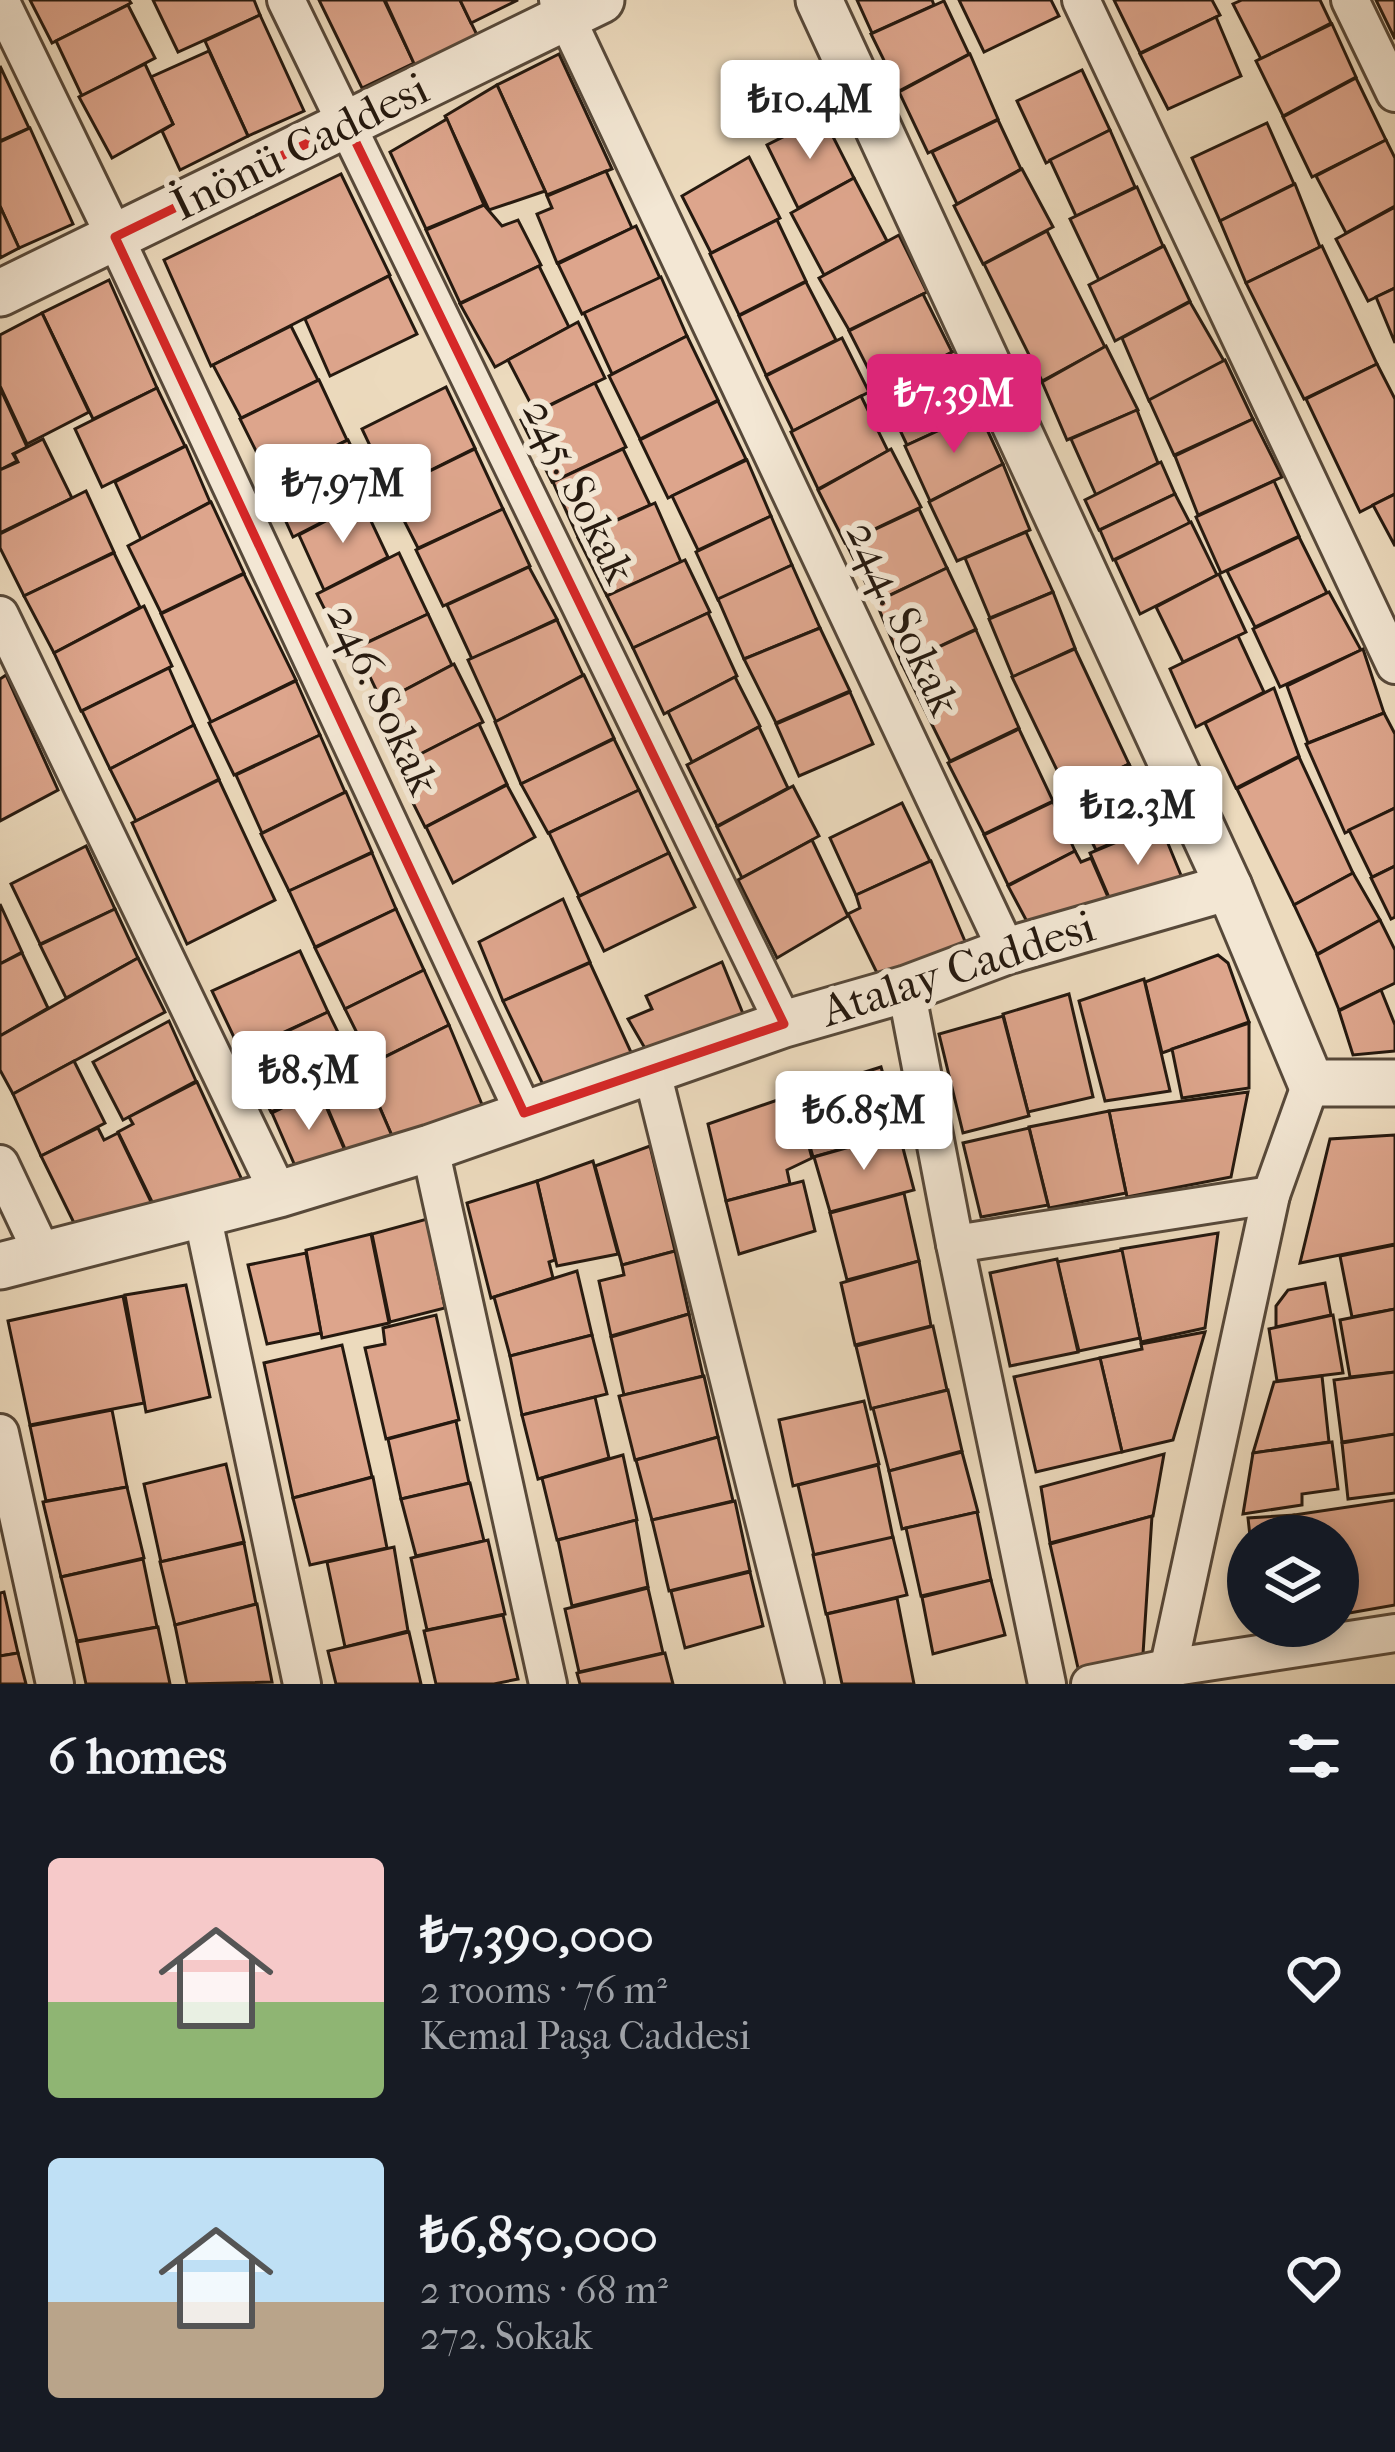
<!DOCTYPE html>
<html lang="en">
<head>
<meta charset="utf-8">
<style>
  body { margin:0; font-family:"IM FELL French Canon",serif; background:#242831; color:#f1f3f6; height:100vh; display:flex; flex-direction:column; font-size:45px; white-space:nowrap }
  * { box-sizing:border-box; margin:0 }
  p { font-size:39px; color:#9ea1a6 }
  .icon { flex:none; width:66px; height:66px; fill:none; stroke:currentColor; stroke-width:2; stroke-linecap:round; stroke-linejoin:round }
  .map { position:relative; height:1684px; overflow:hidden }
  .panel { display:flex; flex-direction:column; background:#171b24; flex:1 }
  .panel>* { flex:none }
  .fabs { position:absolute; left:1227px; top:1515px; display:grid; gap:24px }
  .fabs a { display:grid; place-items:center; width:132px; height:132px; border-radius:50%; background:#171b24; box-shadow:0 6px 18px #0003; font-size:60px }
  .price { position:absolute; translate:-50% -102px; padding:0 27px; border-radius:12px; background:#fff; color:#222; font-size:39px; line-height:78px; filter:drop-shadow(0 3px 6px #0008) }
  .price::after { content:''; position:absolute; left:50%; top:72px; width:36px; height:27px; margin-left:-18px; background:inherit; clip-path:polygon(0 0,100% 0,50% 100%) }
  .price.active { background:#db2777; color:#fff }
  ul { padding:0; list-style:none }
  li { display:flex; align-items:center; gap:36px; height:300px; padding:0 48px }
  li span { display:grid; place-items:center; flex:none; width:336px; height:240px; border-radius:12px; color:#555 }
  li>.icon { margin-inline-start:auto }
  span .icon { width:144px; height:144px; fill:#fffc; stroke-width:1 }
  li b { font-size:51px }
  h2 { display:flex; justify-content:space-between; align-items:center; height:144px; padding:0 48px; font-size:51px }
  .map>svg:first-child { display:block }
</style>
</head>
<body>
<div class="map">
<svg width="1395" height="1684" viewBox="0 0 1395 1684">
  <rect width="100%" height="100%" fill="#ecdabd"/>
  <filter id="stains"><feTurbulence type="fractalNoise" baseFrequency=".00167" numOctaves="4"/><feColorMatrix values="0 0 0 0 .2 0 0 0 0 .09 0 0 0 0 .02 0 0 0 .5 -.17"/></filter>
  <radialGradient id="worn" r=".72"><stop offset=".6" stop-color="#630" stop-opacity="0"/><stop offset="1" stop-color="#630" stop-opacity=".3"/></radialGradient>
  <g fill="#dda58c" stroke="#25190f" stroke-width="3">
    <path d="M30,0H129L131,3L52,43Z"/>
    <path d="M153,0H254L260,15L178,52Z"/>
    <path d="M319,0H384L414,63L362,88Z"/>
    <path d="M385,0H460L479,39L417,70Z"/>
    <path d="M460,0H518L471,23Z"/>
    <path d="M857,0H932L934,5L872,33Z"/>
    <path d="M959,0H1051L1059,16L984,52Z"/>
    <path d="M1114,0H1212L1220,15L1140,53Z"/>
    <path d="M1242,0H1320L1331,23L1261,59L1233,4Z"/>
    <path d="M1376,0H1395V39Z"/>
    <path d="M944,1L969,54L899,91L871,34Z"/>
    <path d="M128,5L155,58L82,96L56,41Z"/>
    <path d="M260,15L304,111L248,136L205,41Z"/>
    <path d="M1216,17L1241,76L1168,109L1140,54Z"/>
    <path d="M1332,24L1356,77L1283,116L1256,61Z"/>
    <path d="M209,51L248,136L180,170L162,131L173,124L151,77Z"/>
    <path d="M559,54L612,169L547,195L497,85Z"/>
    <path d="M970,54L998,119L928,153L899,92Z"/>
    <path d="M145,64L173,124L112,158L79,97Z"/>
    <path d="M0,66L29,128L0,141Z"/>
    <path d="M1082,70L1110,130L1046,163L1017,101Z"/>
    <path d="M1356,78L1386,140L1312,177L1283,117Z"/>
    <path d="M497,85L545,191L489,210L445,116Z"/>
    <path d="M823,117L854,178L798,208L767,145Z"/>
    <path d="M447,119L484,205L426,229L390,152Z"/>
    <path d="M998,120L1021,169L957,204L932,152Z"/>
    <path d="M1267,123L1294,184L1220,221L1192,158Z"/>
    <path d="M30,128L73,224L19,248L0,206V142Z"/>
    <path d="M1110,130L1135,187L1076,216L1050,160Z"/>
    <path d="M1386,140L1395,158V206L1346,233L1316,176Z"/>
    <path d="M749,157L780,218L711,253L682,196Z"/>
    <path d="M1022,169L1053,227L983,264L954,206Z"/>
    <path d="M606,171L632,228L557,263L537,214L552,208L547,196Z"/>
    <path d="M341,174L390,275L211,366L164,260Z"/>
    <path d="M854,178L887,241L824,275L791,213Z"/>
    <path d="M1295,184L1320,247L1246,283L1220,221Z"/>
    <path d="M1137,187L1163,246L1099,280L1070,219Z"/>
    <path d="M484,205L502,226L518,220L541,265L460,303L426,230Z"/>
    <path d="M0,206L19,248L0,258Z"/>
    <path d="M1395,207V288L1368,301L1336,239Z"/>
    <path d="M777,220L806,281L739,315L710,254Z"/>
    <path d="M636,226L660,278L582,314L558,264Z"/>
    <path d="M1047,231L1105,347L1042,381L984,264Z"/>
    <path d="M899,235L927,292L849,330L819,278Z"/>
    <path d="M1164,246L1190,301L1115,341L1089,285Z"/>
    <path d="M1322,246L1377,364L1304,399L1246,283Z"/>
    <path d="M539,266L569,327L495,367L460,304Z"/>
    <path d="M389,276L417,334L330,376L305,319Z"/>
    <path d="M661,277L687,336L612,374L584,313Z"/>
    <path d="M109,280L157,388L93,419L42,313Z"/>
    <path d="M806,282L836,340L766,375L739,316Z"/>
    <path d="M1395,288V343L1376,297Z"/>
    <path d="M923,294L952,352L879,390L849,331Z"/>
    <path d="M1190,302L1224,361L1149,401L1122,338Z"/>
    <path d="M42,313L89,412L27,444L0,386V335Z"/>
    <path d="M578,322L605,378L535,412L508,360Z"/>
    <path d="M291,326L318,380L241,418L213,365Z"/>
    <path d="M687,336L718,400L640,439L609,376Z"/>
    <path d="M842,338L869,392L793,431L766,376Z"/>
    <path d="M1106,346L1138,410L1067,440L1042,382Z"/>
    <path d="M956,350L984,410L907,445L881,390Z"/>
    <path d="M1225,360L1253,419L1174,455L1149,400Z"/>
    <path d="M1377,364L1395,399V494L1360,512L1306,399Z"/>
    <path d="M319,380L347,440L270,479L240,419Z"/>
    <path d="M595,383L626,447L552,482L521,420Z"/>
    <path d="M446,387L475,448L391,490L362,429Z"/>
    <path d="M0,388L27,447L13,454L17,461L0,470Z"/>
    <path d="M157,388L185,446L102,487L75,429Z"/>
    <path d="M861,396L888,451L818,489L791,432Z"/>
    <path d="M718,401L746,459L668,498L640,440Z"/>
    <path d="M1137,410L1158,463L1096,495L1071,439Z"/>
    <path d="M979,412L1003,464L930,501L905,446Z"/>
    <path d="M1253,419L1282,477L1198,515L1175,456Z"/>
    <path d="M43,439L72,498L0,533V470L18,462L14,454Z"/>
    <path d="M348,440L375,495L293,537L267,480Z"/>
    <path d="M186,446L210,502L141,539L115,482Z"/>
    <path d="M475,449L503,509L418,548L389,491Z"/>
    <path d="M623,449L650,505L578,537L553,482Z"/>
    <path d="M891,449L921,507L845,543L818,490Z"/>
    <path d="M747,460L771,516L698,550L672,496Z"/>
    <path d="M1161,462L1175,494L1099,530L1085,500Z"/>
    <path d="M1003,464L1030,530L957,561L929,502Z"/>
    <path d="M1274,481L1299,536L1221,573L1196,517Z"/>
    <path d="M86,491L114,552L24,596L0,548V534Z"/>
    <path d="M1175,494L1190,523L1113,560L1100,530Z"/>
    <path d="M1395,494V546L1373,505Z"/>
    <path d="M211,502L244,573L161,613L128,546Z"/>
    <path d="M362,502L388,557L324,590L299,535Z"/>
    <path d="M655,503L681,562L607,596L578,538Z"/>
    <path d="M503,509L530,566L443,606L416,550Z"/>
    <path d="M919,509L947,568L875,602L846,543Z"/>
    <path d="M771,516L792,565L718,600L696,552Z"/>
    <path d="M1191,522L1217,575L1140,614L1115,560Z"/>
    <path d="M1026,532L1053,592L990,618L965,558Z"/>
    <path d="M1299,537L1327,593L1255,627L1227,571Z"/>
    <path d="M114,553L140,607L54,653L24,596Z"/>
    <path d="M399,553L428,614L346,652L317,594Z"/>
    <path d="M685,560L710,612L633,648L607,596Z"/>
    <path d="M792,565L820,628L744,659L718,599Z"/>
    <path d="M529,567L557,619L472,659L447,605Z"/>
    <path d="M947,568L976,629L902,664L876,602Z"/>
    <path d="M244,574L296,680L211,722L161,614Z"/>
    <path d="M1219,574L1246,632L1183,662L1156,607Z"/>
    <path d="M1053,592L1075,648L1013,677L989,619Z"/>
    <path d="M1329,592L1361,650L1280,687L1253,629Z"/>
    <path d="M144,606L172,666L81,711L54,653Z"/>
    <path d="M708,613L737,676L664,714L633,648Z"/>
    <path d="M428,614L452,665L382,702L356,648Z"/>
    <path d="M557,620L583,675L496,722L468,660Z"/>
    <path d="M820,628L850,691L776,723L744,659Z"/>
    <path d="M976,630L1019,728L950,761L902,664Z"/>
    <path d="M1238,636L1264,692L1196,727L1170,669Z"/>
    <path d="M1075,649L1129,764L1068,793L1012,677Z"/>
    <path d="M1363,649L1384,713L1308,743L1287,686Z"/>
    <path d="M454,664L483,722L415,757L386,700Z"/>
    <path d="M169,668L194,725L110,769L82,711Z"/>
    <path d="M6,675L58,790L0,821V679Z"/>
    <path d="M584,675L614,738L521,784L495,722Z"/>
    <path d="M735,677L760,726L692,762L668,712Z"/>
    <path d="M296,681L320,735L234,775L209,723Z"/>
    <path d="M1274,688L1299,756L1236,788L1205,723Z"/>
    <path d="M850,692L873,744L799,776L776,724Z"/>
    <path d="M1384,713L1395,734V808L1345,833L1306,744Z"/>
    <path d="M479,724L507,784L425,827L395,767Z"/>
    <path d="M194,725L219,779L136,821L110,769Z"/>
    <path d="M759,727L788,788L717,826L687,765Z"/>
    <path d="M1019,729L1053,801L984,834L948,763Z"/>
    <path d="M320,735L345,792L262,833L236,775Z"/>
    <path d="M614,739L639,790L548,833L521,784Z"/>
    <path d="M1299,757L1353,873L1294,905L1237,789Z"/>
    <path d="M1129,764L1160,823L1096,850L1068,793Z"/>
    <path d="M219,780L275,900L187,944L132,823Z"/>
    <path d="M507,785L535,837L453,883L426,827Z"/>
    <path d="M793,786L819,836L742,878L717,827Z"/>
    <path d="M639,790L669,853L579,896L549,833Z"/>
    <path d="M346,792L372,852L289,891L261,834Z"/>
    <path d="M1053,802L1075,851L1008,885L984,835Z"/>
    <path d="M902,803L930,861L856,895L830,838Z"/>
    <path d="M1395,808V866L1372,877L1349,830Z"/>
    <path d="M1160,824L1185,885L1114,909L1090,853Z"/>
    <path d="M812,840L848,916L777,958L738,880Z"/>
    <path d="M86,846L115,909L40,944L11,884Z"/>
    <path d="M1075,851L1081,862L1091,858L1111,904L1032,931L1008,886Z"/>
    <path d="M372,853L396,909L315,947L289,891Z"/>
    <path d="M669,853L695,907L604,951L578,897Z"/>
    <path d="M931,861L967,946L878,975L848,914L860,908L856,895Z"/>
    <path d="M1395,866V917L1391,919L1371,878Z"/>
    <path d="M1353,873L1380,920L1317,954L1294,905Z"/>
    <path d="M563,899L590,962L503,1001L479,942Z"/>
    <path d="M0,904L22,952L0,964Z"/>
    <path d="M115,909L138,958L66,998L40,945Z"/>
    <path d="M396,909L424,970L345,1009L315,948Z"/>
    <path d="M1380,920L1395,950V983L1339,1010L1317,955Z"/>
    <path d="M300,951L328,1012L241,1052L212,991Z"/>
    <path d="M22,953L48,1008L0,1036V964Z"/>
    <path d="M1218,955L1228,963L1249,1022L1162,1053L1145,982Z"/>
    <path d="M138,958L165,1012L13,1094L0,1070V1036Z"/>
    <path d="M722,962L746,1021L650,1057L628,1019L652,1009L646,996Z"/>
    <path d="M590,963L636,1063L546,1091L503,1001Z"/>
    <path d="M424,970L449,1025L372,1063L345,1009Z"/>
    <path d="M1144,979L1170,1091L1105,1101L1079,1001Z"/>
    <path d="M1381,990L1395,1025V1051L1353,1055L1339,1011Z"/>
    <path d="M1069,994L1093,1097L1028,1112L1003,1014Z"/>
    <path d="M328,1012L357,1071L271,1112L241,1053Z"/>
    <path d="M1003,1016L1029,1116L963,1133L939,1034Z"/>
    <path d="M169,1021L196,1081L123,1120L93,1062Z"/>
    <path d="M1249,1023V1088L1182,1098L1172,1049Z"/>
    <path d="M449,1025L483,1107L395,1143L363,1068Z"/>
    <path d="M74,1061L105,1123L41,1156L13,1094Z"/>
    <path d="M881,1067L900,1133L813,1157L795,1094Z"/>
    <path d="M363,1069L392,1136L348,1156L320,1090Z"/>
    <path d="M197,1082L243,1182L156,1210L118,1132L133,1124L129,1117Z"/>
    <path d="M319,1090L346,1153L299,1175L272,1113Z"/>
    <path d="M1248,1092L1231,1177L1127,1197L1109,1111Z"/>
    <path d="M795,1094L812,1158L787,1170L790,1184L726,1201L708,1124Z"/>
    <path d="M1109,1111L1126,1193L1049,1208L1029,1127Z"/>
    <path d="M98,1128L104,1140L118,1133L155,1210L77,1229L41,1156Z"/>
    <path d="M1029,1128L1048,1205L981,1217L963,1143Z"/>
    <path d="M899,1133L914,1190L830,1212L814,1157Z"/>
    <path d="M1395,1135V1244L1300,1263L1330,1139Z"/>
    <path d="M650,1146L675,1251L622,1265L595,1166Z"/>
    <path d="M593,1161L618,1254L557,1266L537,1181Z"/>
    <path d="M537,1181L555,1260L549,1262L553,1278L491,1298L467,1203Z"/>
    <path d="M803,1181L815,1231L739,1254L726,1201Z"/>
    <path d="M904,1193L919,1261L847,1280L830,1213Z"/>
    <path d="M427,1219L445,1308L390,1322L372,1234Z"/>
    <path d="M1218,1233L1205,1328L1141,1342L1121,1249Z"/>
    <path d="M371,1234L389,1323L322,1338L306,1250Z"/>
    <path d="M1395,1245V1309L1352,1317L1340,1256Z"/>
    <path d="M1122,1250L1140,1338L1079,1351L1057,1262Z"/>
    <path d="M675,1251L689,1314L611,1336L599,1281L624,1275L622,1265Z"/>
    <path d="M306,1253L321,1333L267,1344L248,1265Z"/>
    <path d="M1057,1259L1078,1352L1010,1366L990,1273Z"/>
    <path d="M919,1261L931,1326L855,1345L841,1283Z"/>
    <path d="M577,1271L592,1335L510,1356L494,1297Z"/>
    <path d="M1325,1283L1331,1315L1276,1327V1306L1288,1290Z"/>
    <path d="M186,1285L210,1397L146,1412L125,1295Z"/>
    <path d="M123,1296L144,1403L30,1425L8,1321Z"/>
    <path d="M1395,1309V1372L1350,1377L1340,1320Z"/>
    <path d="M689,1314L703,1376L624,1395L611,1337Z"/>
    <path d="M436,1315L459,1420L386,1439L365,1348L385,1344L383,1328Z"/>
    <path d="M1333,1315L1343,1373L1277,1381L1269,1329Z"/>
    <path d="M933,1326L947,1390L871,1409L856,1346Z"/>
    <path d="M1205,1332L1173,1440L1122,1452L1100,1358L1142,1349L1141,1344Z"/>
    <path d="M592,1335L607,1394L522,1415L510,1356Z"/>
    <path d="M342,1345L372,1477L293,1498L264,1363Z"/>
    <path d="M1100,1358L1122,1452L1036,1472L1014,1377Z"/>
    <path d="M1395,1372V1434L1342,1442L1334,1380Z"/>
    <path d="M704,1376L718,1437L635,1460L619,1396Z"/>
    <path d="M1322,1376L1329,1442L1253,1453L1274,1382Z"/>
    <path d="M948,1390L962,1451L889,1471L873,1408Z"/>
    <path d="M595,1397L609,1458L538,1479L522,1415Z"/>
    <path d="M864,1401L879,1464L793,1486L779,1420Z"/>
    <path d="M112,1410L127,1487L46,1501L30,1426Z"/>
    <path d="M456,1421L469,1483L401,1499L388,1439Z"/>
    <path d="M1395,1434V1493L1348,1499L1342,1443Z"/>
    <path d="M718,1437L733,1501L652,1520L636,1460Z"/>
    <path d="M1332,1442L1338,1489L1302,1494V1505L1243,1514L1253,1453Z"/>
    <path d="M962,1452L978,1512L902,1529L889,1471Z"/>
    <path d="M1164,1454L1153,1516L1050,1543L1041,1487Z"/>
    <path d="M623,1455L637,1520L557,1540L542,1478Z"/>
    <path d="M226,1464L244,1542L161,1562L144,1484Z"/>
    <path d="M878,1465L893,1538L814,1555L798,1485Z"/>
    <path d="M373,1477L387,1548L310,1565L293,1498Z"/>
    <path d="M470,1483L484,1541L416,1556L401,1499Z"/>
    <path d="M127,1487L144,1558L61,1577L43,1502Z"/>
    <path d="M1395,1500V1605L1338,1615V1536H1297L1294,1515Z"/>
    <path d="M735,1501L750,1571L669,1591L652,1520Z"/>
    <path d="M977,1512L991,1580L921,1596L906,1528Z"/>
    <path d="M1294,1515L1297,1536H1250L1248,1518Z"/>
    <path d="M1152,1516L1143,1654L1078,1668L1050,1544Z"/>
    <path d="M636,1520L648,1587L572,1606L558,1540Z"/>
    <path d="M893,1537L907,1595L826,1614L813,1555Z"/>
    <path d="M488,1540L505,1614L427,1630L411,1558Z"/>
    <path d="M244,1543L256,1604L175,1625L160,1562Z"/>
    <path d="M394,1547L408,1631L345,1647L327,1562Z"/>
    <path d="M143,1559L157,1627L77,1641L61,1577Z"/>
    <path d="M750,1572L763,1626L685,1648L671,1591Z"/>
    <path d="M991,1580L1005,1635L933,1654L922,1597Z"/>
    <path d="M648,1588L663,1653L579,1672L565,1609Z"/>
    <path d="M4,1592L18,1653L0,1656V1593Z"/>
    <path d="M897,1598L914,1684H842L827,1614Z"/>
    <path d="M257,1604L272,1682L187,1684L175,1625Z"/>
    <path d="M503,1615L518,1679L494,1684H436L424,1631Z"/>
    <path d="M158,1627L170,1684H86L77,1642Z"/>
    <path d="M409,1632L421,1684H336L328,1651Z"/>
    <path d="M18,1653L26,1684H0V1656Z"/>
    <path d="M665,1653L673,1684H580L577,1673Z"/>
  </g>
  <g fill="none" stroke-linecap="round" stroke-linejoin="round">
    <defs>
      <g id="minor">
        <path d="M0,0L115,237L524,1113"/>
        <path d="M286,0L784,1024"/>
        <path d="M558,0L1007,951"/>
        <path d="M1081,0L1395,665"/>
        <path d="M1350,0L1395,93"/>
        <path d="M0,615L279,1194"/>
        <path d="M906,989L955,1244L1047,1684"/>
        <path d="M652,1072L805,1684"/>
        <path d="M430,1148L548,1684"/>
        <path d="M0,1164L43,1255"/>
        <path d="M202,1214L302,1684"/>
        <path d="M955,1244L1271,1195"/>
        <path d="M0,1433L55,1684"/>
        <path d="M1090,1684L1168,1668L1395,1633"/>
        <path d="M1165,1684L1271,1195L1311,1083"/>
      </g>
      <g id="tertiary">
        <path d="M819,0L1229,887L1311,1083H1395"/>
        <path d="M0,293L601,0"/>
        <path d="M0,1266L279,1194L430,1148L784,1024L906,989L1007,951L1229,887"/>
      </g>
    </defs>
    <use href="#minor" stroke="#57493a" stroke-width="42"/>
    <use href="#tertiary" stroke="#57493a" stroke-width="51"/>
    <use href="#minor" stroke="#f3e7d4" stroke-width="36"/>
    <use href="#tertiary" stroke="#f3e7d4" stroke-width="45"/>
  </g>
  <path fill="none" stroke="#d62828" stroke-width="9" stroke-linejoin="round" d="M347,124L784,1024L524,1113L115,237Z"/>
  <g text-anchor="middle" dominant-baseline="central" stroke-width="12" stroke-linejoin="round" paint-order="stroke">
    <g font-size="45" fill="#25190f" stroke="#f3e7d4">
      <text transform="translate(300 147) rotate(-26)">İnönü Caddesi</text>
      <text transform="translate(579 491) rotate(64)">245. Sokak</text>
      <text transform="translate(903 618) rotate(65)">244. Sokak</text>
      <text transform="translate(383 699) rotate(65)">246. Sokak</text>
      <text transform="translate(958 969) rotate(-18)">Atalay Caddesi</text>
    </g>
  </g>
  <rect width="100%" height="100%" filter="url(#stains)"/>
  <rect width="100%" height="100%" fill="url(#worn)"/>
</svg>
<div class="fabs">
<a><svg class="icon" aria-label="layers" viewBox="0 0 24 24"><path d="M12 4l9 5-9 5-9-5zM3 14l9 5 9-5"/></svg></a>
</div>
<b class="price" style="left:810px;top:162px">₺10.4M</b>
<b class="price active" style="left:954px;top:456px">₺7.39M</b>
<b class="price" style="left:343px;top:546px">₺7.97M</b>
<b class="price" style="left:1138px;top:868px">₺12.3M</b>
<b class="price" style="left:309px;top:1133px">₺8.5M</b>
<b class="price" style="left:864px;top:1173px">₺6.85M</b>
</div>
<section class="panel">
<h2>6 homes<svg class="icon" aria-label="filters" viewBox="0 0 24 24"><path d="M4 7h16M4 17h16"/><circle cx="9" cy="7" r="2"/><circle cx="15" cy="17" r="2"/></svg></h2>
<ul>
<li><span style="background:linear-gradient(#f6c9c9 60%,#8fb573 0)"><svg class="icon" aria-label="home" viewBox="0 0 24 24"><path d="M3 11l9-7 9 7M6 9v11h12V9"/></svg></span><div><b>₺7,390,000</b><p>2 rooms · 76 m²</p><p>Kemal Paşa Caddesi</p></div><svg class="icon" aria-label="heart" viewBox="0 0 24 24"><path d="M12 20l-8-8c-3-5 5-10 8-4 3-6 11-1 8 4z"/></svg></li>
<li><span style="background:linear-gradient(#bfe0f5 60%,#b9a48a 0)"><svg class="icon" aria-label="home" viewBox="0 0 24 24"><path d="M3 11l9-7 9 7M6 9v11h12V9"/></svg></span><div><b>₺6,850,000</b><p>2 rooms · 68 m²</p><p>272. Sokak</p></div><svg class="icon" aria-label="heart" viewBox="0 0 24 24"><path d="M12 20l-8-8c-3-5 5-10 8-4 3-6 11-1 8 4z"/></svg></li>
</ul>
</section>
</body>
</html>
